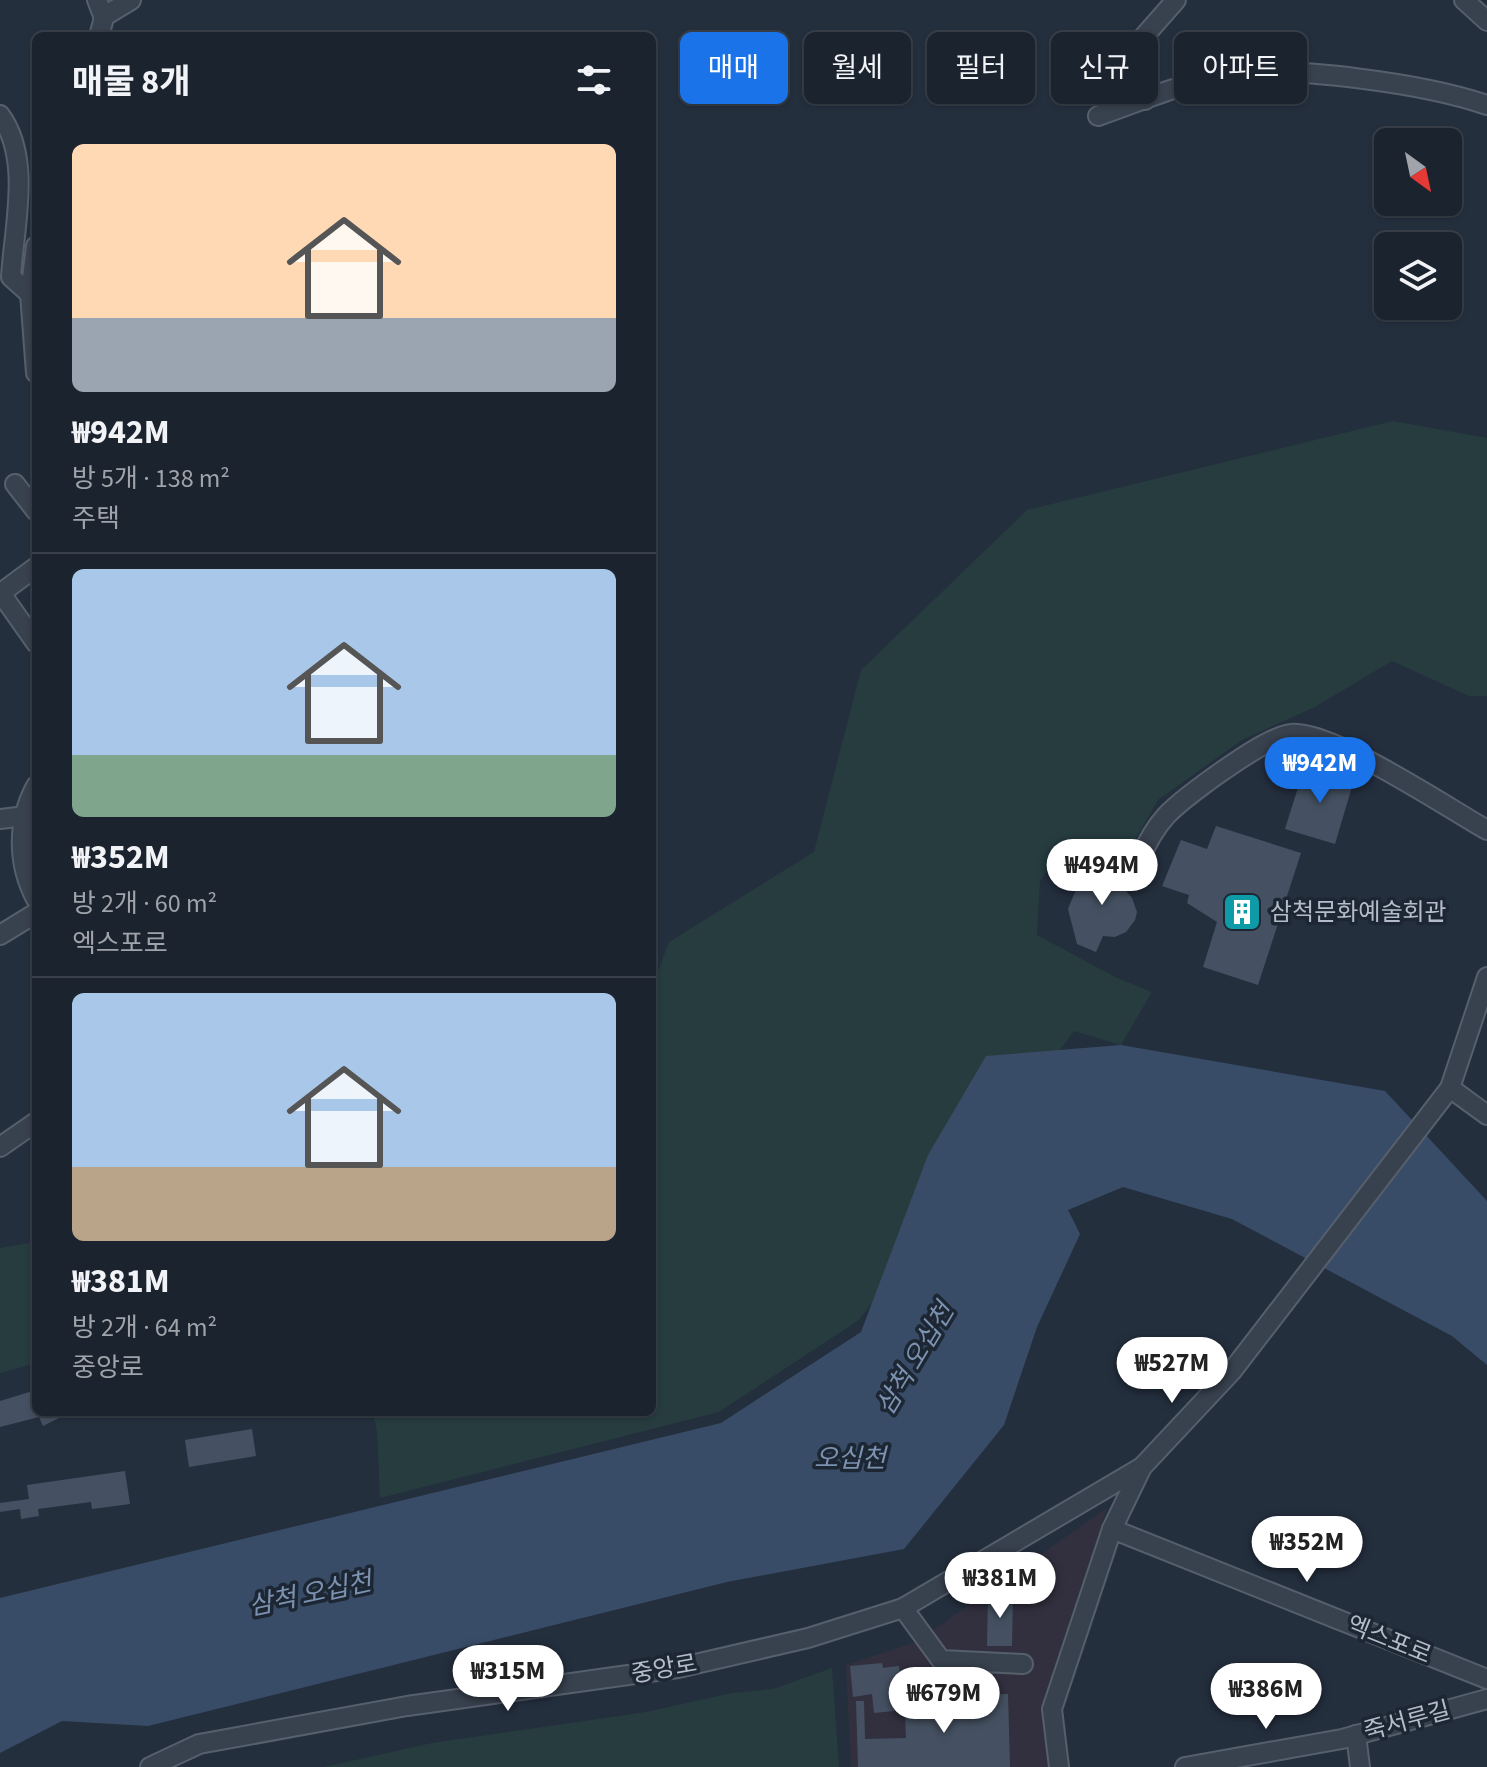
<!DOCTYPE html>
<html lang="ko">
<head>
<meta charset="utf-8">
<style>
  body { margin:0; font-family:"Source Sans 3","Noto Sans KR",sans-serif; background:#242b36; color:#f1f3f6; height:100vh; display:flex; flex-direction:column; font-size:30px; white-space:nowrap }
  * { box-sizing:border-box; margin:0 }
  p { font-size:26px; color:#a0a4aa }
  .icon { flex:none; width:44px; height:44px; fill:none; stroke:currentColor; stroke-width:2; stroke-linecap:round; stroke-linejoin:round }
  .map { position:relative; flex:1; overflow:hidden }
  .panel { position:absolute; left:32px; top:32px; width:624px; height:1384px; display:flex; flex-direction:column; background:#1b232e; border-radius:12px; box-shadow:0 2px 6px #0004,0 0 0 2px #39404a }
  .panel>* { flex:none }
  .hud { position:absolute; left:680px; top:32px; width:686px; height:72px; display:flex; gap:16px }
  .needle { width:52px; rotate:147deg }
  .tools { position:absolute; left:1374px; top:128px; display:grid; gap:16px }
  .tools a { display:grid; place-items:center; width:88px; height:88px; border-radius:12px; background:#1b232e; box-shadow:0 2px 6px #0004,0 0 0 2px #39404a; font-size:40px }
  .price { position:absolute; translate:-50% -68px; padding:0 18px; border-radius:28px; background:#fff; color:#222; font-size:26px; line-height:52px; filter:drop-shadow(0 2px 4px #0008) }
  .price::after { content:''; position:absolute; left:50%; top:48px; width:24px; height:18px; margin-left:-12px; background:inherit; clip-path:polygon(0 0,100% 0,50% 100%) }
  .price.on { background:#1a73e8; color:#fff }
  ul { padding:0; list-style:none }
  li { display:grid; align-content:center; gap:16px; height:424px; padding:0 40px }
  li+li { border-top:2px solid #39404a }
  li span { display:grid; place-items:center; height:248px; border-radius:12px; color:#555 }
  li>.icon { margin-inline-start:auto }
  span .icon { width:144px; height:144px; fill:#fffc; stroke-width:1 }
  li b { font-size:34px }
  h2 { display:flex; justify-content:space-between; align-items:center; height:96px; padding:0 40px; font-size:34px }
  .pill { padding:0 28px; border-radius:12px; background:#1b232e; box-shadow:0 2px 6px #0004,0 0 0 2px #39404a; font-size:28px; line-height:72px }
  .pill.on { background:#1a73e8; color:#fff }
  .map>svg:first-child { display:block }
</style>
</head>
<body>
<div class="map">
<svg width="1487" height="1767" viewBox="0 0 1487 1767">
  <rect width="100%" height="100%" fill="#242f3e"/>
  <path fill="#32303f" d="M1107,1508L1042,1703L1048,1767H851L846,1665L916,1642Z"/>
  <g fill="#263c3f">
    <path d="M1393,421L1487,438V696H1469L1392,661L1315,707L1242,740L1158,800L1124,859L1065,846L1040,881L1037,935L1117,978L1152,992L1121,1045L1074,1031L859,1320L719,1412L380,1498L377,1432L373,1412H652V987L669,942L814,852L861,670L1027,510Z"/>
    <path d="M36,1242V1363L0,1373V1248Z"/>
    <path d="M832,1668L839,1767H324L432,1743L646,1712L732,1693L773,1689Z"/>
  </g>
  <path fill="#394c67" d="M1121,1045L1385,1091L1487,1201V1365L1452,1336L1232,1219L1123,1187L1068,1210L1080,1234L1037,1327L1004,1425L904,1549L727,1582L148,1726L62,1721L0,1753V1598L721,1423L861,1332L928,1155L986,1056Z"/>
  <g fill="#455162">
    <path d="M1305,765L1354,780L1335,844L1285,829Z"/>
    <path d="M1216,826L1301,853L1258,985L1203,967L1217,922L1187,903L1189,895L1162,886L1181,840L1207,849Z"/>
    <path d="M1129,864L1121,885L1132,898L1137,912L1135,920L1126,932L1115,937L1103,936L1096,952L1077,944L1068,909L1079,882L1111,865Z"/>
    <path d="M36,1390V1412H71L43,1426L39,1417L0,1427V1401Z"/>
    <path d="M252,1429L256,1456L189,1467L185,1440Z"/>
    <path d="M125,1471L130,1504L92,1509L91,1502L38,1509L39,1516L21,1519L20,1509L0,1512V1503L29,1499L27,1485Z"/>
    <path d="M988,1594L1013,1595L1012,1646H987Z"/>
    <path d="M882,1663L883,1668L899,1666L904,1710L874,1713L872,1694L853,1697L850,1666Z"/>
    <path d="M1008,1694L1010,1767H858L856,1701H864L865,1739L906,1738L905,1716L916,1715L915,1697Z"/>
  </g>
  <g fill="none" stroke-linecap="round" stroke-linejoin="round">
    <defs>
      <g id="minor">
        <path d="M97,0L104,18L99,36"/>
        <path d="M1464,0L1487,21"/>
        <path d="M103,17L131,0"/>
        <path d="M1145,100L1127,83L1125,58L1176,0"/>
        <path d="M0,115C32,158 14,226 11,277L30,294"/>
        <path d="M1098,116C1139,102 1184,82 1227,75C1292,65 1425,84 1487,105"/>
        <path d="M36,246L30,294L36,373"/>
        <path d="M15,484L36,511"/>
        <path d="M0,592L36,643"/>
        <path d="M1,593L36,567"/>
        <path d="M36,786C17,821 17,863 36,899"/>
        <path d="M0,819L25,816"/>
        <path d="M1140,859C1158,816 1175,806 1211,779C1228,767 1271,736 1291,734C1330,729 1448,808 1487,830"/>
        <path d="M0,935L36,913"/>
        <path d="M1450,1088L1487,1115"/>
        <path d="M0,1147L36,1122"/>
        <path d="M1112,1529L1487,1679"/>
        <path d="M903,1608L941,1660L1023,1664"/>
        <path d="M1356,1735L1360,1767"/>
        <path d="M150,1767L199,1744L407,1706L678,1668L808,1638L903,1608L1142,1467L1232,1371L1450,1088L1487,977"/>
        <path d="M1059,1767L1052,1709L1112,1529L1142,1467"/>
        <path d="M1185,1767L1342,1739L1487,1699"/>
      </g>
    </defs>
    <use href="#minor" stroke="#565f6c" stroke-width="22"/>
    <use href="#minor" stroke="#38414e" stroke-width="18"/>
  </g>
  <defs>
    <symbol id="building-square" viewBox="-11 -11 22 22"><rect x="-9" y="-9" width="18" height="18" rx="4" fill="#0f9aa8" stroke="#1d2633"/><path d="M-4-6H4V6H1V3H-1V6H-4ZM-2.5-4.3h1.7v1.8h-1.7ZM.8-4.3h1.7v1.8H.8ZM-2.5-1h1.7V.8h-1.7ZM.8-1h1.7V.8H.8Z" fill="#fff"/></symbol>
  </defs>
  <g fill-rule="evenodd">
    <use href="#building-square" x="1220" y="890" width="44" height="44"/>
  </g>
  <g text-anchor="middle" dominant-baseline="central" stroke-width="7" stroke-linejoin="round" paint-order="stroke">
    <g font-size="24" fill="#b4bcc9" stroke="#1d2633" text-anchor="start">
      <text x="1270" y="912">삼척문화예술회관</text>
    </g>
    <g font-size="24" fill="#b4bcc9" stroke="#1d2633">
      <text transform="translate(1389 1640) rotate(22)">엑스포로</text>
      <text transform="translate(664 1669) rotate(-10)">중앙로</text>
      <text transform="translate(1407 1721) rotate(-15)">죽서루길</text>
    </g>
    <g font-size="26" font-style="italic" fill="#7c92b1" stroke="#1d2633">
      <text transform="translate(915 1359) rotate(-59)">삼척 오십천</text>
      <text x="850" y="1458">오십천</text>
      <text transform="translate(310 1594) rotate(-12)">삼척 오십천</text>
    </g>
  </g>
</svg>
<div class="tools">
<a><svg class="needle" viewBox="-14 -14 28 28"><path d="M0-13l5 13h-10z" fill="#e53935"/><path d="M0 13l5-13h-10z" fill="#a0a4aa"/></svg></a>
<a><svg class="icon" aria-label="layers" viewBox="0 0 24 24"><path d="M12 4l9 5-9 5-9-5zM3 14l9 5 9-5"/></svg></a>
</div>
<b class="price on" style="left:1320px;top:805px">₩942M</b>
<b class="price" style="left:1102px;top:907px">₩494M</b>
<b class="price" style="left:1172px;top:1405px">₩527M</b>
<b class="price" style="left:1307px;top:1584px">₩352M</b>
<b class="price" style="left:1000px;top:1620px">₩381M</b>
<b class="price" style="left:508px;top:1713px">₩315M</b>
<b class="price" style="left:1266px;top:1731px">₩386M</b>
<b class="price" style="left:944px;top:1735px">₩679M</b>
<div class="hud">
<a class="pill on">매매</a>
<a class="pill">월세</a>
<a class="pill">필터</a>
<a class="pill">신규</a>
<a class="pill">아파트</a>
</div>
<section class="panel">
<h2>매물 8개<svg class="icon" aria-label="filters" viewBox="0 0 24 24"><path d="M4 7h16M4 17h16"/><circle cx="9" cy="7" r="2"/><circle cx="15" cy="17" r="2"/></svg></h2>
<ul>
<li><span style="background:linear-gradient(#ffd9b3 70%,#9aa5b1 0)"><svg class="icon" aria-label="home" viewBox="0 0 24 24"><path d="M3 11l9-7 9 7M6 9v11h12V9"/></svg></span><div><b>₩942M</b><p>방 5개 · 138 m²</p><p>주택</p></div></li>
<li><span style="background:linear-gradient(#a9c7e8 75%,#7fa58c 0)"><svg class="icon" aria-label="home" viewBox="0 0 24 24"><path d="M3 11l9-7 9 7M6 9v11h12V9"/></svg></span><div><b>₩352M</b><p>방 2개 · 60 m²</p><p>엑스포로</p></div></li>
<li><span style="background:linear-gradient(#a9c7e8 70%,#b9a48a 0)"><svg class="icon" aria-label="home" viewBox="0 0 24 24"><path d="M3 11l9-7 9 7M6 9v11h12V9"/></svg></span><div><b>₩381M</b><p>방 2개 · 64 m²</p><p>중앙로</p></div></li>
</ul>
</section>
</div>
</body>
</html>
